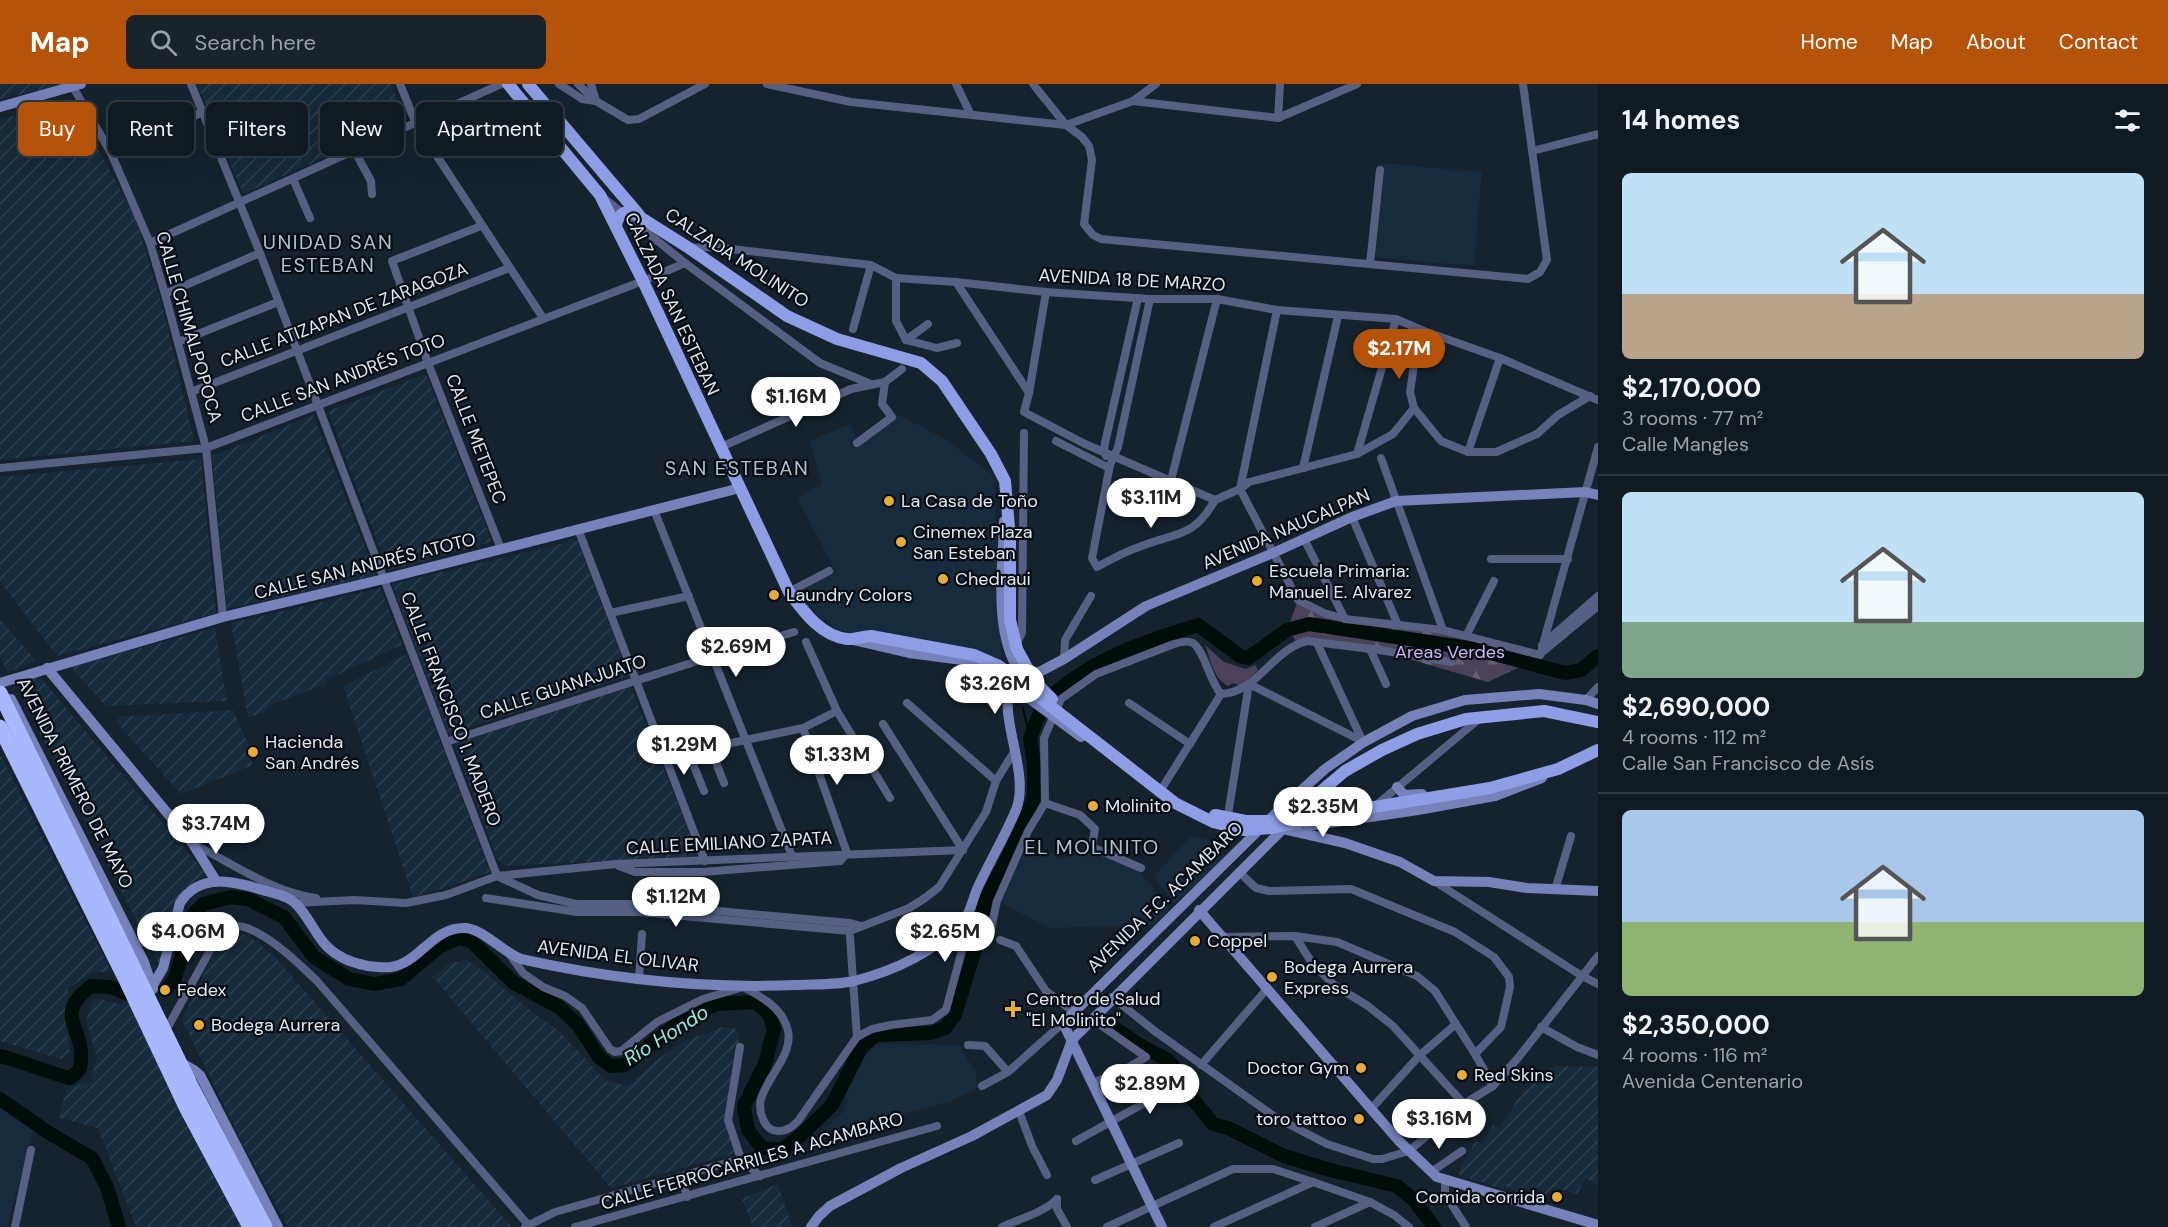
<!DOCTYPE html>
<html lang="en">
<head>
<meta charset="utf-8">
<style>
  body { margin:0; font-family:"DM Sans",sans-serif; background:#19232a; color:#f1f3f6; height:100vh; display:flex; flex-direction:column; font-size:22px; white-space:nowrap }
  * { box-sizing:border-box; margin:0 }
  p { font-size:20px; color:#9ca1a5 }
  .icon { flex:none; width:33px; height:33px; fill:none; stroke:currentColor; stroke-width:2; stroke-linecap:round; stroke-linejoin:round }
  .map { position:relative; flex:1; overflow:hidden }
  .sheet { display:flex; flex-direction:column; background:#101a22; width:570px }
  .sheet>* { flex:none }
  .guide { position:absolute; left:18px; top:18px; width:570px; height:54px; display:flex; gap:12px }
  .price { position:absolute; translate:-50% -51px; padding:0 14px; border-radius:21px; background:#fff; color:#222; font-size:20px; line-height:39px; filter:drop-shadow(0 2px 3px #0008) }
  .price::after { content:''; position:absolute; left:50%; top:36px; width:18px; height:14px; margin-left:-9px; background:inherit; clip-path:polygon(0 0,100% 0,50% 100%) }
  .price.selected { background:#b45309; color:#fff }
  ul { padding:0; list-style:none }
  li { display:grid; align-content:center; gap:12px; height:318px; padding:0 24px }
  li+li { border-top:2px solid #303840 }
  li span { display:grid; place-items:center; height:186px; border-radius:9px; color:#555 }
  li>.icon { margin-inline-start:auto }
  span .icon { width:108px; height:108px; fill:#fffc; stroke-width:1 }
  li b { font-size:26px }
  h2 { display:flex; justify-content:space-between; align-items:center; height:72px; padding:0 24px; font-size:26px }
  .tag { padding:0 21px; border-radius:9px; background:#101a22; box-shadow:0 6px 24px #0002,0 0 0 2px #303840; font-size:21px; line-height:54px }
  .tag.selected { background:#b45309; color:#fff }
  header { display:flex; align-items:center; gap:36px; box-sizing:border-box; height:84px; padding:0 30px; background:#b45309; color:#fff }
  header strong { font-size:28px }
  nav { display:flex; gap:33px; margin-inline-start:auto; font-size:21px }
  .search { width:420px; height:54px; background:#19232a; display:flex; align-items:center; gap:15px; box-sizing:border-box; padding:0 21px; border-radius:9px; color:#9ca1a5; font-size:22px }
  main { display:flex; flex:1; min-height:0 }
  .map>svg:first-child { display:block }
</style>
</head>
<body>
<header>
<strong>Map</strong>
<div class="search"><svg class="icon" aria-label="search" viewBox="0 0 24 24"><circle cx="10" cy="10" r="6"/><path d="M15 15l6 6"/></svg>Search here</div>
<nav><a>Home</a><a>Map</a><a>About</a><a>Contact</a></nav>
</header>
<main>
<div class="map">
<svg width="1598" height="1143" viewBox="0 0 1598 1143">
  <defs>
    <pattern id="industrial-furrows" width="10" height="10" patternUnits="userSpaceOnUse" patternTransform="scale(1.5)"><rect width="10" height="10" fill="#162b3b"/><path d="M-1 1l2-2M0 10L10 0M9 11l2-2" fill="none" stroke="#2c404e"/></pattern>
    <pattern id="forest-firs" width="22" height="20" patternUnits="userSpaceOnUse" patternTransform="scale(1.5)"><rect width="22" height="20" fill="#4c415a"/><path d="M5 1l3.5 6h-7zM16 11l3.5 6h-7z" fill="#665d72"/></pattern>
  </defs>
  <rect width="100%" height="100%" fill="#15232e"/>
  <g fill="#162b3b">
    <path d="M1380,79L1482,88L1474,182L1368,173Z"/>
    <path d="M897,330L945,355L994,392L1002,577L851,550L837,545L820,533L793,501L833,482L797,414L822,400L810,357L849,340L860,359Z"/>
    <path d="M1191,752L1215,757L1225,774L1174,820L1154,792Z"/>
    <path d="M1087,762L1139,786L1170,827L1153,841L1049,844L999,818L1022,768L1042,763L1062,776Z"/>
    <path d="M874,960L958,961L976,988L978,1004L949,1018L841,1046L826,1044L844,1027L846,1011L866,968Z"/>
    <path d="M0,1021L34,1044L7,1143H0Z"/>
  </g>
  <g fill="url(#industrial-furrows)">
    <path d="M0,0H64V1L0,15Z"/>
    <path d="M197,0H391L406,37L243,110Z"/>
    <path d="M62,19L77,26L136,135L163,224L194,357L0,376V36Z"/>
    <path d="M426,290L492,458L388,487L328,327Z"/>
    <path d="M313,331L376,492L227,525L212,372Z"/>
    <path d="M201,375L216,529L57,572L0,498V393Z"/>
    <path d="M577,456L629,592L448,650L392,500Z"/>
    <path d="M381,504L402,561L326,596V600L270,621L264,629L248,633L231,539Z"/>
    <path d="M0,535L36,577L8,588L0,573Z"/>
    <path d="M215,544L227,617L106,622L70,583Z"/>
    <path d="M407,570L490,788L454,801L413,813L343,602Z"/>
    <path d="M35,592L40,593L206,790L184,805L176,822L161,884L26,623L20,609L25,600Z"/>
    <path d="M631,603L699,773L505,782L497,775L454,660Z"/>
    <path d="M234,626L238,639L253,668L249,673L253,681L181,710L116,638L119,633Z"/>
    <path d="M0,670L111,887L92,889L68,904L67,949L70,969L61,975L0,957Z"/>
    <path d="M231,847L249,852L275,873L512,1143H288L249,1072L182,936L214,869Z"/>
    <path d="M467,876L482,886L532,928L559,947L605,996L627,1002L661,973L687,956L723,943L737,945L740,963L731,994L725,1034L736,1069L611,1104L432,892L451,879Z"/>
    <path d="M94,914L119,920L129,915L246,1143H136L98,1044L59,1034L66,1005L91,996L97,973L86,936Z"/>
    <path d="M1557,982L1598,983V1101L1586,1094L1577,1110L1553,1103L1547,1111L1536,1103L1532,1109L1526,1106L1518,1109L1505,1102L1502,1105L1459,1091L1462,1079L1476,1057L1482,1060L1493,1041L1500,1043L1525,1004L1528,1005L1538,989Z"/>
    <path d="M778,1100L792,1143H753L742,1115Z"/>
  </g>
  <path fill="#4c415a" d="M1205,561L1224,578L1246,585L1255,581L1258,586L1241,602L1233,599L1228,602C1213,594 1211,577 1205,561Z"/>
  <path fill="url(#forest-firs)" d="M1298,516L1324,529L1466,552L1519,577L1528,579L1488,598L1371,564L1298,559L1287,546Z"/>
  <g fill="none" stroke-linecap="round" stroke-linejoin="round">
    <path stroke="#000d09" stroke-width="2" d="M1023,624L1030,654"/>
    <g stroke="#000d09" stroke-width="14">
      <path d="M1053,611C1094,574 1146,557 1198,541L1240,572L1248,574L1287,546L1309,540L1476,565L1565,589L1581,586L1598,572"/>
      <path d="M167,905L175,894L194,830L203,820L231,813L248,815L284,833L314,873L349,895L375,900L401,895L439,863L447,859L459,854L471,857L514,899L559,923L578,941L599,973L611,982L625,981L673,943L691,932L717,920L756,918L769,930L774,945L765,980L744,1022L748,1046L762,1064L782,1066L800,1052L832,1021L861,964L876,951L931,949L945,944L955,931L978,855L985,816L1007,775L1034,714V680L1030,654L1040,628"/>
      <path d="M1110,941L1143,963L1168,976L1187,1000L1192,1014L1213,1040L1228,1044L1284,1072L1330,1086L1397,1102L1413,1115L1434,1143"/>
      <path d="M0,972C24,978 46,988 70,994C73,991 79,987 80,984C81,981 81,977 81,974C83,942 53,931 91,902L111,903L128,910"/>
      <path d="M0,1015L49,1049L92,1074L107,1103L119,1143"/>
    </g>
    <g stroke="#576083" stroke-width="8">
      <path d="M191,0L260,169L497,792"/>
      <path d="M400,0L416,40L543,234"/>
      <path d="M559,0L582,15L596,17"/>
      <path d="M578,0L594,15"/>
      <path d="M591,0L596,17L628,36L639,35L705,0"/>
      <path d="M767,0L851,18L1066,41L1133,17L1156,0"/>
      <path d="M956,0L970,29"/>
      <path d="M1033,0L1066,41L1082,53L1089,62L1092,76L1084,140L1093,151L1101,155L1528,195L1540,188L1547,176L1523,0"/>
      <path d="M73,3L111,69L150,159L165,210L206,364L223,533"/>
      <path d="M1133,17L1278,34L1357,0"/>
      <path d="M1278,34L1280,0"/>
      <path d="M354,66L371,97L372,110"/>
      <path d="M1532,67L1598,50"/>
      <path d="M111,69L203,28"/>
      <path d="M293,95L310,134"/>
      <path d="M604,114L685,179L820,279L871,300"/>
      <path d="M481,142L392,177L428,279L501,465"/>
      <path d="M150,159L501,0"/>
      <path d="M689,164L714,163L871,181L896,194L956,198L1046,208L1150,215H1217L1277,226L1396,235L1424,247L1500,274L1598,316"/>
      <path d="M1370,180L1380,86"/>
      <path d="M896,194V237L906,256"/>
      <path d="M956,198L1029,309"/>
      <path d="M1046,208L1029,309L1024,328L1085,360L1215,416"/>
      <path d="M165,210L260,169"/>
      <path d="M1150,215L1118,363L1110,381L1092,474L1097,483C1110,476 1124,468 1139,463C1176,448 1193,455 1215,416"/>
      <path d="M1277,226L1240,405L1298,516L1324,529L1345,535L1443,546L1540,571"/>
      <path d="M853,245L871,181"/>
      <path d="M906,256L937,264L957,259"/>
      <path d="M906,256L928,240"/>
      <path d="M178,258L278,218"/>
      <path d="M1416,268L1410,308L1414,324L1441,357L1468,368H1496L1537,350L1558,331L1590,312"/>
      <path d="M191,308L509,184"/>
      <path d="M1056,357L1109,384"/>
      <path d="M857,359L892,333L882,320L885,298"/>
      <path d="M721,363L851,305L885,298L902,285"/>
      <path d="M1468,368L1500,274"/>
      <path d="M1357,370L1396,235"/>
      <path d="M1106,372L1104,368L1105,359L1138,214"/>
      <path d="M1381,374L1443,546"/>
      <path d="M0,384L206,364L643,197L685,179"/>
      <path d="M1303,384L1338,232"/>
      <path d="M1171,396L1217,215"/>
      <path d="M1215,416L1240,405L1249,398L1357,370L1393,350L1414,324"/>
      <path d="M654,426L792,772"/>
      <path d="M1352,433L1398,541"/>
      <path d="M578,445L705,777"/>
      <path d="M1304,455L1345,535"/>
      <path d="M1491,475H1568"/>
      <path d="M789,508L829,487"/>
      <path d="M610,529L689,512"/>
      <path d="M1466,552L1494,497"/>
      <path d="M806,558L837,627L890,714"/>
      <path d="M1317,559L1363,658"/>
      <path d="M1542,561L1598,512"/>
      <path d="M1015,562L1022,549L1024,349"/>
      <path d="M1370,565L1386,600"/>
      <path d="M1540,570L1598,522"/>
      <path d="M1540,571L1598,363"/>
      <path d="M1064,575L1065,556L1091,512"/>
      <path d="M1586,616L1598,603"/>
      <path d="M907,619L996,697"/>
      <path d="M1129,619L1190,660"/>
      <path d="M883,640L963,766"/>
      <path d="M446,658L713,572L794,548"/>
      <path d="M710,663L724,699"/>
      <path d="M688,668L704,707"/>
      <path d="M665,673L803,644L837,627"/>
      <path d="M1159,709L1221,610"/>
      <path d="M1045,719L1080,731L1095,745L1092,763L1141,784"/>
      <path d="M1374,723L1479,635"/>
      <path d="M1227,737L1249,600L1364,658"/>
      <path d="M193,760C233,779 271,808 316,814"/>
      <path d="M619,782L635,788H703L840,777L847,769L803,644"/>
      <path d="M1239,788L1256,804L1269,807L1351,805L1455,848L1494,873L1509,893L1510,903L1501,943L1475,970"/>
      <path d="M497,792L538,811L576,820H642L850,839L861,842"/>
      <path d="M1434,797L1582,892L1598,900"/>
      <path d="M1555,806L1571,752"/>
      <path d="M486,814L577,828H638L850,847L909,824L925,814L939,803L986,728L996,697L1015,666"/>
      <path d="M295,819L354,816L406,819L446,811L497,792L616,780L963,766"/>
      <path d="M990,850L997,817L1028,747L1045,719L1044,654L1061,615L1096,590L1174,560C1180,558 1187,556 1193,559C1204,566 1210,598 1221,610C1257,609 1273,565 1307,557L1379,566L1451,578"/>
      <path d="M1295,852L1312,879L1334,901L1368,922L1393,942L1464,1020"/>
      <path d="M850,853L857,953"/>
      <path d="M1222,853L1295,852L1337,858L1417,892L1435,907L1475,970L1493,1002"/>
      <path d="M1000,856L1016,862L1046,907L1074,928"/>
      <path d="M510,871L523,889L543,903L565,912L582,924L610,965L615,968L621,967L657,938L703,915L743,903C762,913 783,924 788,947C793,971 767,993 761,1015C758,1027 764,1047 778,1047C787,1047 792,1043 798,1037L857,953L872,945L891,941L932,936L946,926L965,855L966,834"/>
      <path d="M639,895L642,850"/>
      <path d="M1112,913L1156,948L1275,1033L1327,1060L1373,1075H1382L1409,1067L1464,1020L1493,1002L1518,974L1598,872"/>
      <path d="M1541,943L1577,963L1598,971"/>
      <path d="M165,948L218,852C221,849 225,844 229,843C255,835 300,881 317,897L530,1143"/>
      <path d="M968,961L985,962L1008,988"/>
      <path d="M740,963L728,1036L741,1075L760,1092"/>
      <path d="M1201,981L1266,906"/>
      <path d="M1093,999L1124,986L1146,973L1102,942"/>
      <path d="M982,1002L1008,988L1063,939"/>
      <path d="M1371,1025L1420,971L1456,940"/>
      <path d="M1019,1027L1032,1062L1047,1091"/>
      <path d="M1076,1057L1175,1002"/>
      <path d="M1431,1088L1462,1067"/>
      <path d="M681,1092L687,1113"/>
      <path d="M1095,1096L1179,1059"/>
      <path d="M1445,1096V1110L1466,1143"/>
      <path d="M1057,1115V1125L1067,1143"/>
      <path d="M15,1143L31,1066"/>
      <path d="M525,1143L555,1128L741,1075"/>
      <path d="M575,1143L937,1042"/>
      <path d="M1002,1143C1019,1135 1045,1128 1057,1115"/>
      <path d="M1107,1143L1233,1085H1273L1313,1098L1370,1118L1394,1131L1409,1143"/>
      <path d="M1214,1143L1313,1098"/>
      <path d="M1315,1143L1370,1118"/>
    </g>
    <g stroke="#7683bb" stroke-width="10">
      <path d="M0,23L81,0"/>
      <path d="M1004,437C1003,488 990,565 1032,602"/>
      <path d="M853,556L909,569L970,577L996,590L1081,653"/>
      <path d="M47,584L193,760L216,797"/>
      <path d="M1026,595L1064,575L1146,522L1273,469L1352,433L1396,417L1585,408L1598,411"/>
      <path d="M0,599L223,533L384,495L740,404"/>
      <path d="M11,615L144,878L153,905"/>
      <path d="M1397,703L1404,711L1422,710"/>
      <path d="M1308,742L1418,726L1495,712L1542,694"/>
      <path d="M1279,744L1345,759L1400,778L1434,797L1489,798L1527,804L1598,807"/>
      <path d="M1199,826L1371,1025L1399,1057L1437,1093L1598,1141"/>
      <path d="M153,901L163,884L180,819C200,787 236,798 266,807C276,810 288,812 295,819C312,835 317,859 338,871C347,877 358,880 368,882C376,883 384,884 391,883C420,879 433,842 466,844C484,846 503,868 521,875C610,895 704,905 796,901C815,900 836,901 854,897C894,887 937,867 964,836C971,828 973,813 978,803C990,777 1005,752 1016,726C1031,688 996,630 1012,602"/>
      <path d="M180,978L194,986L200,991L278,1143"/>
      <path d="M811,1143L819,1132L830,1122L901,1084L972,1052L1047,1011L1057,996L1072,956L1287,741"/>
      <path d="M1162,1143L1063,939L1277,728L1325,685L1364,658L1412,632L1465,616L1539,610L1586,616L1598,620"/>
    </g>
    <g stroke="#8d9ee6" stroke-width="12">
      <path d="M508,0L600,111L643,197L789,508C804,528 821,552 847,555C855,556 863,552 871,552L974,571L999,582L1175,719L1213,738L1244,746L1272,744L1368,724L1490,704L1558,685L1598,666"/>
      <path d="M528,0L639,131"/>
      <path d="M616,141C618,132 622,127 632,128L689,164L787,232L837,255L921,279L942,297L991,370L1005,397L1010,455V536L1017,565L1035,598L1052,615"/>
      <path d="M1215,731L1246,737H1273L1286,733L1301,724L1345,687L1382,666L1417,650L1466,635L1544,627L1598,638"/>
    </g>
    <g stroke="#a7b8fe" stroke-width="15">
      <path d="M0,609L191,1002L265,1143"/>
      <path d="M0,643L125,894L187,1025L250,1143"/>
    </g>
  </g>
  <g fill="#e7ac36" stroke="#060c11" stroke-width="2">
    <circle cx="889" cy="417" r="6"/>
    <circle cx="901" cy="458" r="6"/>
    <circle cx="943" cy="495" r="6"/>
    <circle cx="1257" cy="497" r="6"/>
    <circle cx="774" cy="511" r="6"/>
    <circle cx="253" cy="668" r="6"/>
    <circle cx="1093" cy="722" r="6"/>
    <circle cx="1195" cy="857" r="6"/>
    <circle cx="1272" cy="893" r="6"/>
    <circle cx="165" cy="906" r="6"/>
    <path d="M1010 916h6v6h6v6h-6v6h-6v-6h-6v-6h6z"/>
    <circle cx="199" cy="941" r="6"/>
    <circle cx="1361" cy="984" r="6"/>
    <circle cx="1462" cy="991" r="6"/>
    <circle cx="1359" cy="1035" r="6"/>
    <circle cx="1557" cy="1113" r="6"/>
  </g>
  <g text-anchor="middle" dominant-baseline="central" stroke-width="4.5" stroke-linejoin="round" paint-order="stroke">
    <g font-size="18" fill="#e0eaf1" stroke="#060c11">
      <text transform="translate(737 174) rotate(33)">CALZADA MOLINITO</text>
      <text transform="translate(1132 196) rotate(3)">AVENIDA 18 DE MARZO</text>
      <text transform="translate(672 220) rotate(65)">CALZADA SAN ESTEBAN</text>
      <text transform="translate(344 231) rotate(-21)">CALLE ATIZAPAN DE ZARAGOZA</text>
      <text transform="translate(189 243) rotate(74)">CALLE CHIMALPOPOCA</text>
      <text transform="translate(343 294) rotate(-21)">CALLE SAN ANDRÉS TOTO</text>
      <text transform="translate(476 355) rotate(69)">CALLE METEPEC</text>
      <text transform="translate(1286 445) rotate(-23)">AVENIDA NAUCALPAN</text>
      <text transform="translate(365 482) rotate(-14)">CALLE SAN ANDRÉS ATOTO</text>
      <text transform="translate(563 603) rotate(-18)">CALLE GUANAJUATO</text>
      <text transform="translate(451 625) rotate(69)">CALLE FRANCISCO I. MADERO</text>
      <text transform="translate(75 699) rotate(63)">AVENIDA PRIMERO DE MAYO</text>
      <text transform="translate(729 759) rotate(-3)">CALLE EMILIANO ZAPATA</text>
      <text transform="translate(1165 813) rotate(-44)">AVENIDA F.C. ACAMBARO</text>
      <text transform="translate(618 872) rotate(7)">AVENIDA EL OLIVAR</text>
      <text transform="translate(752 1077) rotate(-16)">CALLE FERROCARRILES A ACAMBARO</text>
    </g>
    <g font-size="18" fill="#e0eaf1" stroke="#060c11" text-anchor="start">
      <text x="901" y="417">La Casa de Toño</text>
      <text x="913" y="448">Cinemex Plaza<tspan x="913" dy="21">San Esteban</tspan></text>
      <text x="1269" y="487">Escuela Primaria:<tspan x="1269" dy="21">Manuel E. Alvarez</tspan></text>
      <text x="955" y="495">Chedraui</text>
      <text x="786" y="511">Laundry Colors</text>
      <text x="265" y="658">Hacienda<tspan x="265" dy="21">San Andrés</tspan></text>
      <text x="1105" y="722">Molinito</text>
      <text x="1207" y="857">Coppel</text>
      <text x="1284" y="883">Bodega Aurrera<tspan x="1284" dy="21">Express</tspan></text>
      <text x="177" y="906">Fedex</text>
      <text x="1026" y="915">Centro de Salud<tspan x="1026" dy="21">"El Molinito"</tspan></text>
      <text x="211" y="941">Bodega Aurrera</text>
      <text x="1349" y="984" text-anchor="end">Doctor Gym</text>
      <text x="1474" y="991">Red Skins</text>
      <text x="1347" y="1035" text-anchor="end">toro tattoo</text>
      <text x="1545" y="1113" text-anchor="end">Comida corrida</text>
    </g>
    <g font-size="18" fill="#d1b2f3" stroke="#060c11">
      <text x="1450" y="568">Areas Verdes</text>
    </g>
    <g font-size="20" letter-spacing="1.5" fill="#b0c3d1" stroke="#060c11">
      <text x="328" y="158">UNIDAD SAN<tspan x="328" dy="23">ESTEBAN</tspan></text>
      <text x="737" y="384">SAN ESTEBAN</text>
      <text x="1092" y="763">EL MOLINITO</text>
    </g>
    <g font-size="20" font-style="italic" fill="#8feed7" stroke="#060c11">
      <text transform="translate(666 951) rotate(-32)">Río Hondo</text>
    </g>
  </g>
</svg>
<b class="price selected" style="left:1399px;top:296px">$2.17M</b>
<b class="price" style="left:796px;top:344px">$1.16M</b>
<b class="price" style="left:1151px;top:445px">$3.11M</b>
<b class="price" style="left:736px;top:594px">$2.69M</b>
<b class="price" style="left:995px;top:631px">$3.26M</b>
<b class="price" style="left:684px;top:692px">$1.29M</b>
<b class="price" style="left:837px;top:702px">$1.33M</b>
<b class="price" style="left:1323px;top:754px">$2.35M</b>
<b class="price" style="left:216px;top:771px">$3.74M</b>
<b class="price" style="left:676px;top:844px">$1.12M</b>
<b class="price" style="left:188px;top:879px">$4.06M</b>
<b class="price" style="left:945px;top:879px">$2.65M</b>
<b class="price" style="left:1150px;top:1031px">$2.89M</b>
<b class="price" style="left:1439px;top:1066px">$3.16M</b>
<div class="guide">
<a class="tag selected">Buy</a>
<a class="tag">Rent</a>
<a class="tag">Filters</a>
<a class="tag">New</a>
<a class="tag">Apartment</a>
</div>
</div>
<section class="sheet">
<h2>14 homes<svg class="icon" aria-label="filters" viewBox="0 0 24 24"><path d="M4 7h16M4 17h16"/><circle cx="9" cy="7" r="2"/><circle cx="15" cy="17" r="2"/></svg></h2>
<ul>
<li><span style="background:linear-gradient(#bfe0f5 65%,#b9a48a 0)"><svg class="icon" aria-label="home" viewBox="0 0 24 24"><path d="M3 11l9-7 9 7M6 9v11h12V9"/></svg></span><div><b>$2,170,000</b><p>3 rooms · 77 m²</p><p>Calle Mangles</p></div></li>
<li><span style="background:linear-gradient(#bfe0f5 70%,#7fa58c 0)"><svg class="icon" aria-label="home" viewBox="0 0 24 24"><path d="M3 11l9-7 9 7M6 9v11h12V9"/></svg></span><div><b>$2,690,000</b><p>4 rooms · 112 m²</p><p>Calle San Francisco de Asís</p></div></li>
<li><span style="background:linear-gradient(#a9c7e8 60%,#8fb573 0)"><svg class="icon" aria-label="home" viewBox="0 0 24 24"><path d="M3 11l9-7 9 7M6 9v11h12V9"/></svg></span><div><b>$2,350,000</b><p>4 rooms · 116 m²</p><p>Avenida Centenario</p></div></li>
</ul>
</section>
</main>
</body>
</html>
